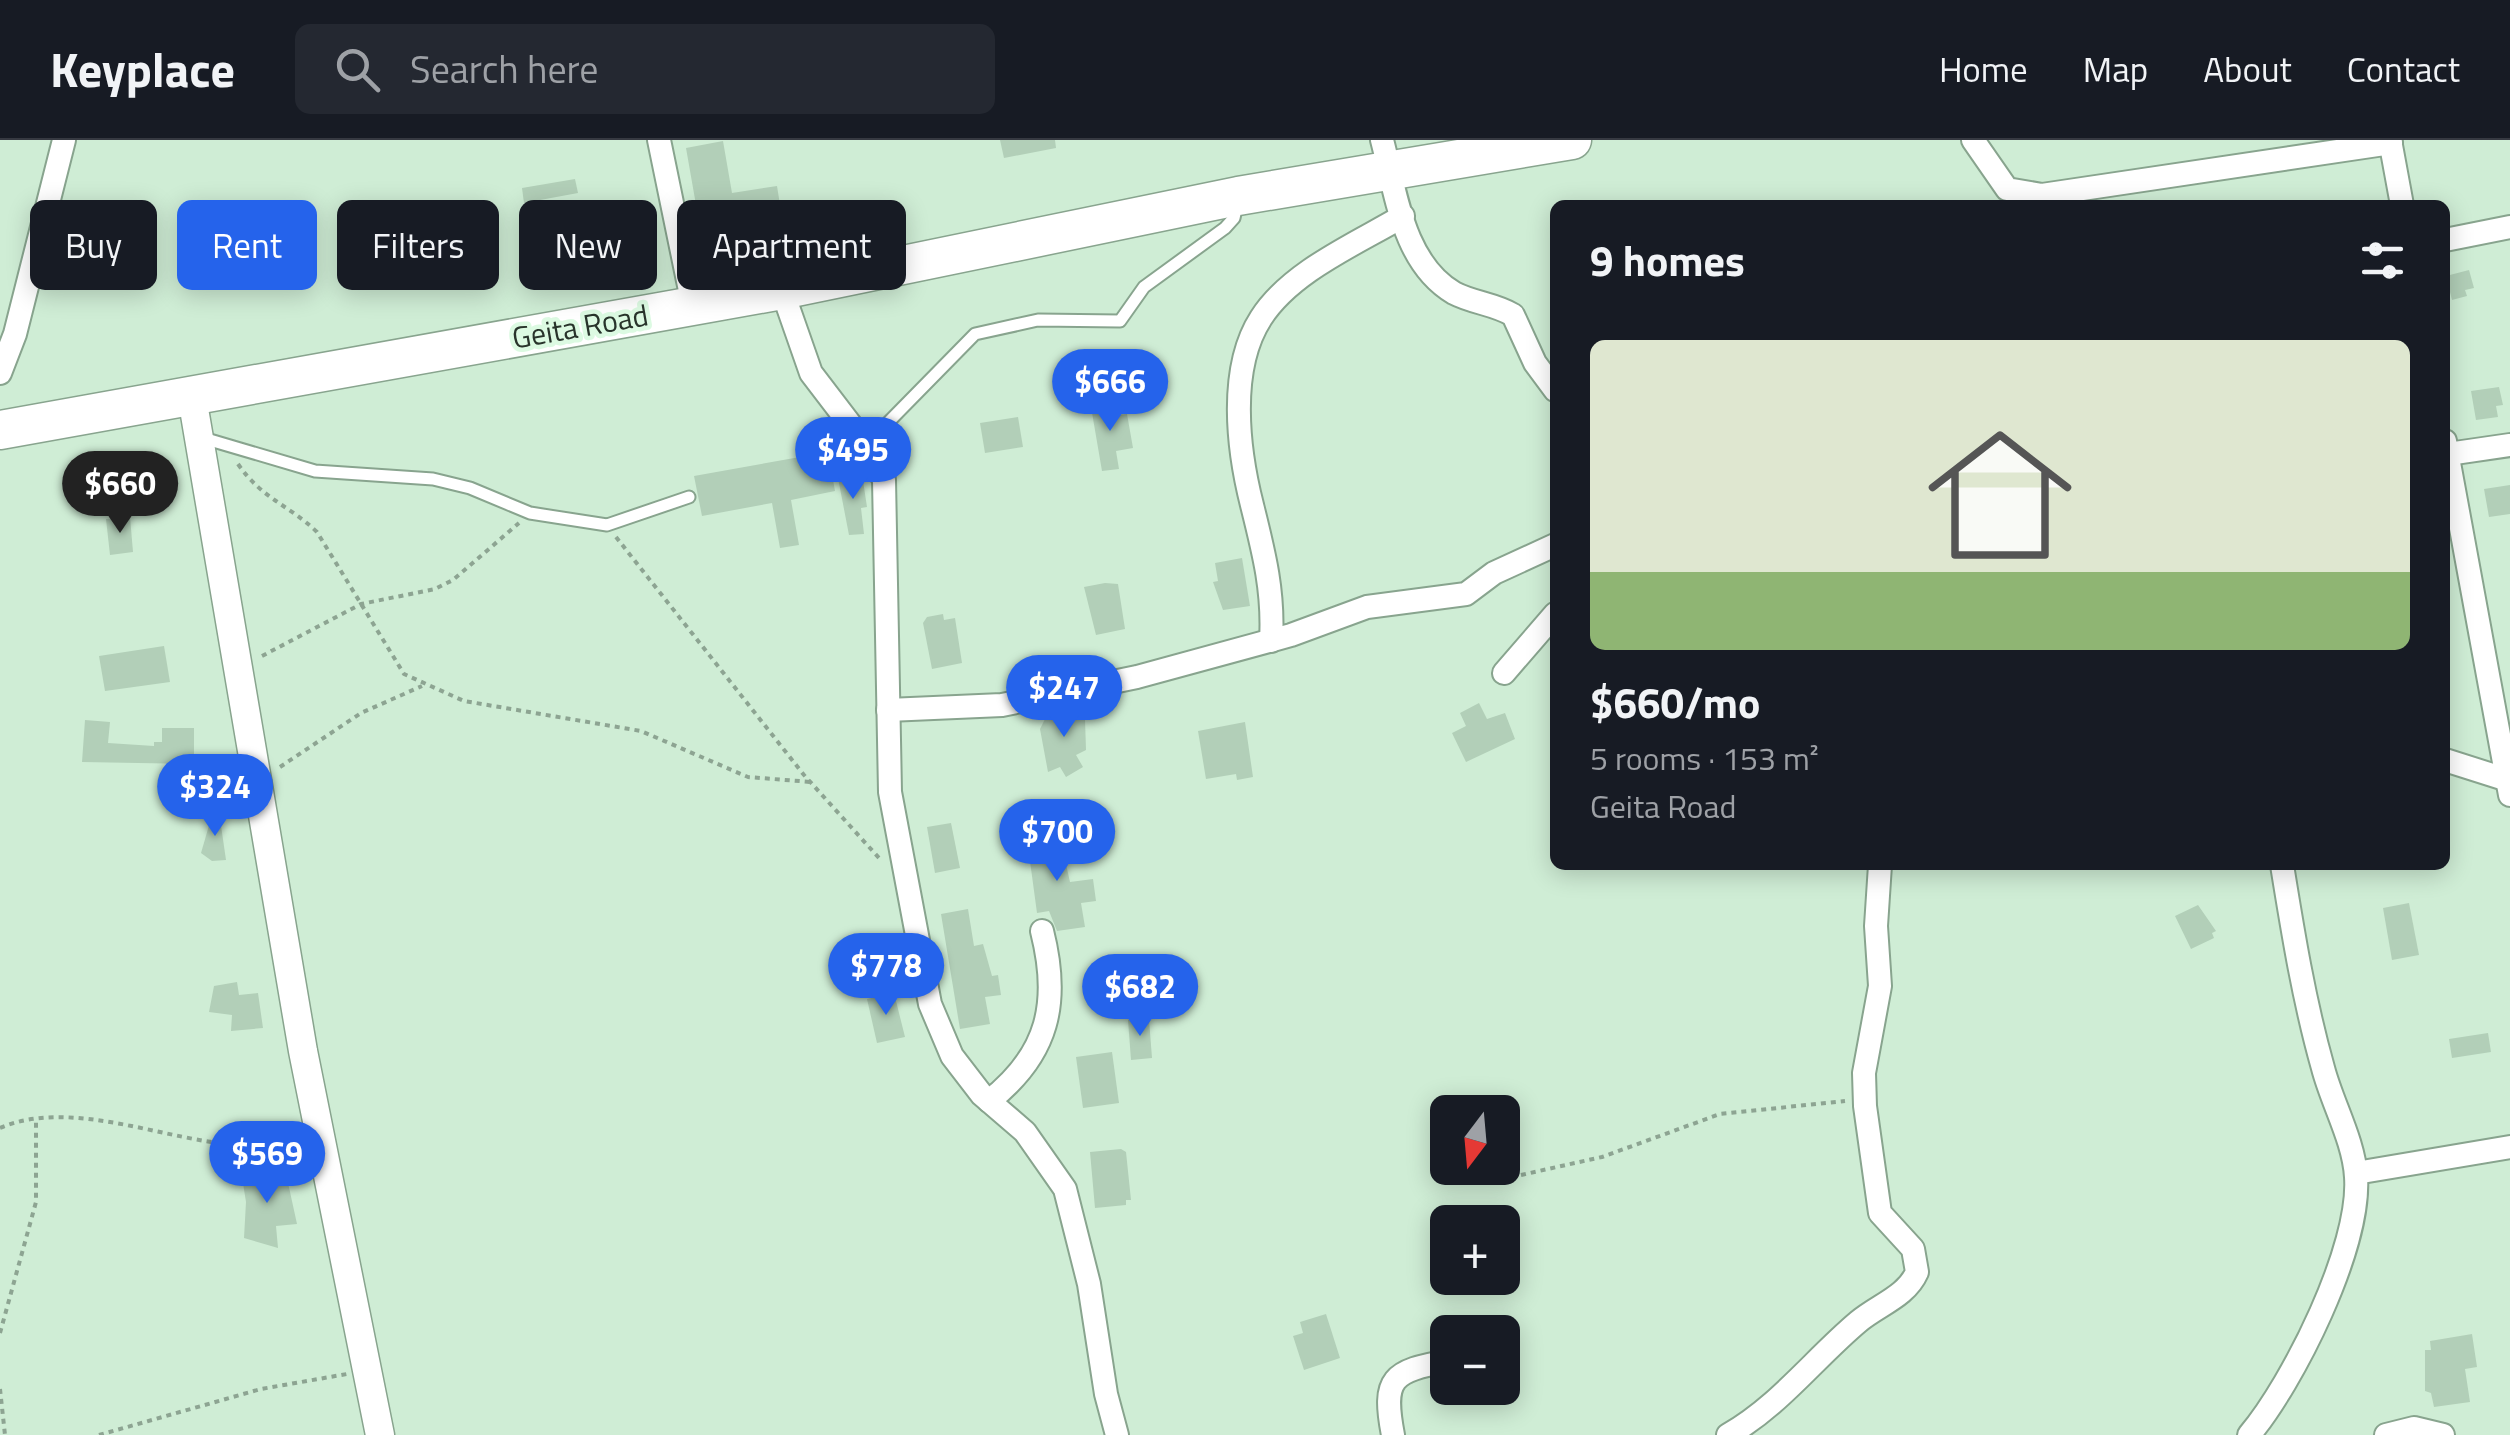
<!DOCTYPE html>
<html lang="en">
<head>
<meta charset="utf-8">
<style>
  body { margin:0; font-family:"Titillium Web",sans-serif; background:#242831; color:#f1f3f6; height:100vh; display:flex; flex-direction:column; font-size:38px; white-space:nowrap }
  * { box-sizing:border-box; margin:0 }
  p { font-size:32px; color:#9ea1a6 }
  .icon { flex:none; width:55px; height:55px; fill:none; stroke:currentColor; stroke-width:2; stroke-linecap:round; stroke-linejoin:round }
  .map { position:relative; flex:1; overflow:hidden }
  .sheet { position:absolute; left:1550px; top:60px; width:900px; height:670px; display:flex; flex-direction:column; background:#171b24; border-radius:15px; box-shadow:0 5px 25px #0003 }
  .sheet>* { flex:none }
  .banner { position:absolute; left:30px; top:60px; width:950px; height:90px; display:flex; gap:20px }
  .needle { width:65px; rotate:196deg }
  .buttons { position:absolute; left:1430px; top:955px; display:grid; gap:20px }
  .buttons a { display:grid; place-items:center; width:90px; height:90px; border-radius:15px; background:#171b24; box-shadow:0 5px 25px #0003; font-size:50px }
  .price { position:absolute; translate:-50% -85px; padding:0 22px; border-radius:35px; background:#2563eb; color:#fff; font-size:32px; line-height:65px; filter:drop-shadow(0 2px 5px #0008) }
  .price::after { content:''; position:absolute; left:50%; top:60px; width:30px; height:22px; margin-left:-15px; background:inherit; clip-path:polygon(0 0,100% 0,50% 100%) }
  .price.on { background:#222; color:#fff }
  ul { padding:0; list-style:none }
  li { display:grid; align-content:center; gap:20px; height:530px; padding:0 40px }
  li+li { border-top:2px solid #363941 }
  li span { display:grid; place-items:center; height:310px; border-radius:15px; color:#555 }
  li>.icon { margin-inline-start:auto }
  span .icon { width:180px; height:180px; fill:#fffc; stroke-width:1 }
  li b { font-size:42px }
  h2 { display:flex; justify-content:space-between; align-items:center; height:120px; padding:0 40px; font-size:42px }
  .chip { padding:0 35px; border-radius:15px; background:#171b24; box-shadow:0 5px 25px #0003; font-size:35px; line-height:90px }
  .chip.on { background:#2563eb; color:#fff }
  header { display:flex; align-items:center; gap:60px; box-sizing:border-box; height:140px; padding:0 50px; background:#171b24; border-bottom:2px solid #363941 }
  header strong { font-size:48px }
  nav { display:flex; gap:55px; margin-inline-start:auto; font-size:35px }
  .search { width:700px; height:90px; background:#242831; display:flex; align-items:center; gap:25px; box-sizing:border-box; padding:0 35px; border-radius:15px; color:#9ea1a6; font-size:38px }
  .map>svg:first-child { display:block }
</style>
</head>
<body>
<header>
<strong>Keyplace</strong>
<div class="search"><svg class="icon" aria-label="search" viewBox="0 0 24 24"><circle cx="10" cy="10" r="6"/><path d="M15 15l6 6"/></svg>Search here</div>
<nav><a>Home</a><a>Map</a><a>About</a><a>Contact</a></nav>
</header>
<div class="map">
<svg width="2510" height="1295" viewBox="0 0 2510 1295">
  <rect width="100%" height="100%" fill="#cfedd5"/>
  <g fill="#b2cfb8">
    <path d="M1000,0H1055L1056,8L1004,18Z"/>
    <path d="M723,1L732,53L777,46L781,71L699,82L686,8Z"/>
    <path d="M575,39L578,53L524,63L522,48Z"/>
    <path d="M2469,130L2474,148L2465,150L2467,156L2452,160L2446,136Z"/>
    <path d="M2499,247L2503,265L2496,266L2498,277L2476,280L2471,251Z"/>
    <path d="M1108,258L1111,276L1127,274L1133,308L1116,311L1119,329L1102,331L1090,261Z"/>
    <path d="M1018,277L1023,307L985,313L980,283Z"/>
    <path d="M828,312L835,351L791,360L799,405L780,408L772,363L702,376L694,336Z"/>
    <path d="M862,334L867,367L861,368L864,394L849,395L838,338Z"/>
    <path d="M2510,345V374L2489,377L2484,349Z"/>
    <path d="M130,377L133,412L110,415L106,379Z"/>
    <path d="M1242,418L1250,466L1223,470L1213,442L1218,441L1215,423Z"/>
    <path d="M1105,443L1118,444L1125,489L1096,495L1084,447Z"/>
    <path d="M943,474L944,480L955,478L962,523L932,529L923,483L927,477Z"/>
    <path d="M164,506L170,542L105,551L99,516Z"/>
    <path d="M1479,563L1487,579L1505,573L1515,599L1466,622L1452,593L1466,586L1460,573Z"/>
    <path d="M1078,565L1079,580L1085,579L1086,610L1076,615L1083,627L1066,637L1060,627L1048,632L1040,589L1049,571Z"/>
    <path d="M85,580L110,582L108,603L154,606V602H162V588H194V624L82,622Z"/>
    <path d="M1245,582L1253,637L1237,640L1236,634L1206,639L1198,591Z"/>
    <path d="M217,658L226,720L212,721L201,713Z"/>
    <path d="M951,683L960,728L935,733L927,687Z"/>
    <path d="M1059,693L1070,742L1093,739L1096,761L1081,763L1085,787L1057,791L1049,771L1037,773L1027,699Z"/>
    <path d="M2409,763L2419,815L2392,820L2383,768Z"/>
    <path d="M2198,765L2216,791L2212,793L2214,798L2191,809L2175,776Z"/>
    <path d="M968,769L974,806L983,804L992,836L998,835L1001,855L985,857L990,884L960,889L941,774Z"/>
    <path d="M1160,814L1162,833L1128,836L1126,817Z"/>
    <path d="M237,842L239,855L258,853L263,888L231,891L232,875L209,872L214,846Z"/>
    <path d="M894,853L905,897L877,903L867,859Z"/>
    <path d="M1149,879L1152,918L1131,920L1128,880Z"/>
    <path d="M2488,893L2491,912L2452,918L2449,899Z"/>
    <path d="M1112,912L1119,963L1083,968L1076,917Z"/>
    <path d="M1121,1009L1126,1012L1131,1060H1126V1065L1095,1068L1090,1012Z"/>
    <path d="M285,1029L297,1084L276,1086L278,1108L244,1098L246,1062L242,1037Z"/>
    <path d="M1326,1174L1340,1218L1304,1230L1293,1196L1303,1193L1300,1182Z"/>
    <path d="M2472,1194L2477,1227L2465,1229L2470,1262L2434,1267L2431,1253L2425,1251V1210H2431L2430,1201Z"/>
  </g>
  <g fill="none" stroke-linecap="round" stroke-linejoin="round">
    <defs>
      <g id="service">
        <path d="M203,298L315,331L433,339L470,348L530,373L607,385L689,357"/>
        <path d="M866,305L975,194L1038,180L1120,181L1144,147L1225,88L1234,78L1237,65"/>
      </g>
      <g id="minor">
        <path d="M659,0L693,165"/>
        <path d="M1382,0C1396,53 1403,123 1454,153C1473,163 1495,164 1513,175L1535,223L1555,250"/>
        <path d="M1973,0L2007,49L2042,55L2391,3"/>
        <path d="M2390,0L2402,65"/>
        <path d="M2445,100L2510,87"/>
        <path d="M782,150L811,233L866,305L884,340L890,652L930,864L952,916L982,955L1025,992L1065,1049L1089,1144L1106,1254L1117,1295"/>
        <path d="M0,233L15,194L64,0"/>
        <path d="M2445,301L2510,655"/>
        <path d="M2448,314L2510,305"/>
        <path d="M1271,501C1274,452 1264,413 1252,365C1238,310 1228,229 1261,178C1291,131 1358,103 1403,76"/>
        <path d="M1504,533L1555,474"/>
        <path d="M888,570L1002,565L1137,537L1291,495L1367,467L1466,454L1494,433L1555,405"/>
        <path d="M2445,620L2508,640"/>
        <path d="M989,961C1049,914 1060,862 1042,791"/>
        <path d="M2356,1033L2510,1007"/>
        <path d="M1502,1211L1507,1210"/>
        <path d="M1393,1295C1382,1238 1392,1231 1448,1221"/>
        <path d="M1728,1295C1779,1266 1814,1219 1858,1182C1878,1165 1906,1157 1917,1132L1913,1109L1880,1073L1865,966L1864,933L1880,846L1876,786L1880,725"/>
        <path d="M2249,1295C2293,1243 2361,1107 2356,1037C2354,1001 2332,963 2323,928C2304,861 2293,793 2282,725"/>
        <path d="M2386,1295L2414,1288L2443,1295"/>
      </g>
      <path id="tertiary" d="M192,257L303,911L380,1295"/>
      <path id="trunk" d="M0,290L782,150L1238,56L1572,0"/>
    </defs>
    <use href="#service" stroke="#88a48e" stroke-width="15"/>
    <use href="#minor" stroke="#88a48e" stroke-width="26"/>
    <use href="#tertiary" stroke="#88a48e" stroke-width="31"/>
    <use href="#trunk" stroke="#88a48e" stroke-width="41"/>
    <g stroke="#8da492" stroke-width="4" stroke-dasharray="5 5" stroke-linecap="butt">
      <path d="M238,324C262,359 289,365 317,392L404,534L464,561L641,591L748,637L811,642"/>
      <path d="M616,397L804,635L879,718"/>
      <path d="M262,516L361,464L435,449L453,440L519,383"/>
      <path d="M280,627L361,573L422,546"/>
      <path d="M0,988C72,957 167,1002 241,1005C259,1005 278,1003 296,1001"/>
      <path d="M1521,1035L1602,1017L1720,974L1845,961"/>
      <path d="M0,1193L36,1062V980"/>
      <path d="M0,1249L5,1295"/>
      <path d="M99,1295L261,1249L347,1234"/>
    </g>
    <use href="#service" stroke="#fff" stroke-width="11"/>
    <use href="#minor" stroke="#fff" stroke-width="22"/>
    <use href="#tertiary" stroke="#fff" stroke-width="28"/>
    <use href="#trunk" stroke="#fff" stroke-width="38"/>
  </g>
  <g text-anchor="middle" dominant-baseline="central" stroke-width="9" stroke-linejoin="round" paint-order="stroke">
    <g font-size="30" fill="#28342b" stroke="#dcfae2">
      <text transform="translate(580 186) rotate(-10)">Geita Road</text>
    </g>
  </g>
</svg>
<div class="buttons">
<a><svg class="needle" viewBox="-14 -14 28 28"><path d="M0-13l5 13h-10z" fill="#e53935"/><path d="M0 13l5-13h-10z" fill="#9ea1a6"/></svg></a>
<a>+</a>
<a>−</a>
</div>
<b class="price" style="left:1110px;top:294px">$666</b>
<b class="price" style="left:853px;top:362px">$495</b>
<b class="price on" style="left:120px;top:396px">$660</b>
<b class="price" style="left:1064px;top:600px">$247</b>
<b class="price" style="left:215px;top:699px">$324</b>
<b class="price" style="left:1057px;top:744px">$700</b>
<b class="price" style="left:886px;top:878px">$778</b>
<b class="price" style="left:1140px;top:899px">$682</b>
<b class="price" style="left:267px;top:1066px">$569</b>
<div class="banner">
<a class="chip">Buy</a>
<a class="chip on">Rent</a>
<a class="chip">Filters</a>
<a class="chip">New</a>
<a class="chip">Apartment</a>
</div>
<section class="sheet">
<h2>9 homes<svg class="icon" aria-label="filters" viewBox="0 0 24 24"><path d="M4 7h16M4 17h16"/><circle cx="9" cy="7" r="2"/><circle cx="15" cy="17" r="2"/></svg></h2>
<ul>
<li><span style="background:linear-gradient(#dfe7d0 75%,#8fb573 0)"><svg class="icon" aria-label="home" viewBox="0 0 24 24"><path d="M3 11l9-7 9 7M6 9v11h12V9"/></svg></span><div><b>$660/mo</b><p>5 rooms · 153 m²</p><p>Geita Road</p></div></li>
</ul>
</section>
</div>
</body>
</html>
